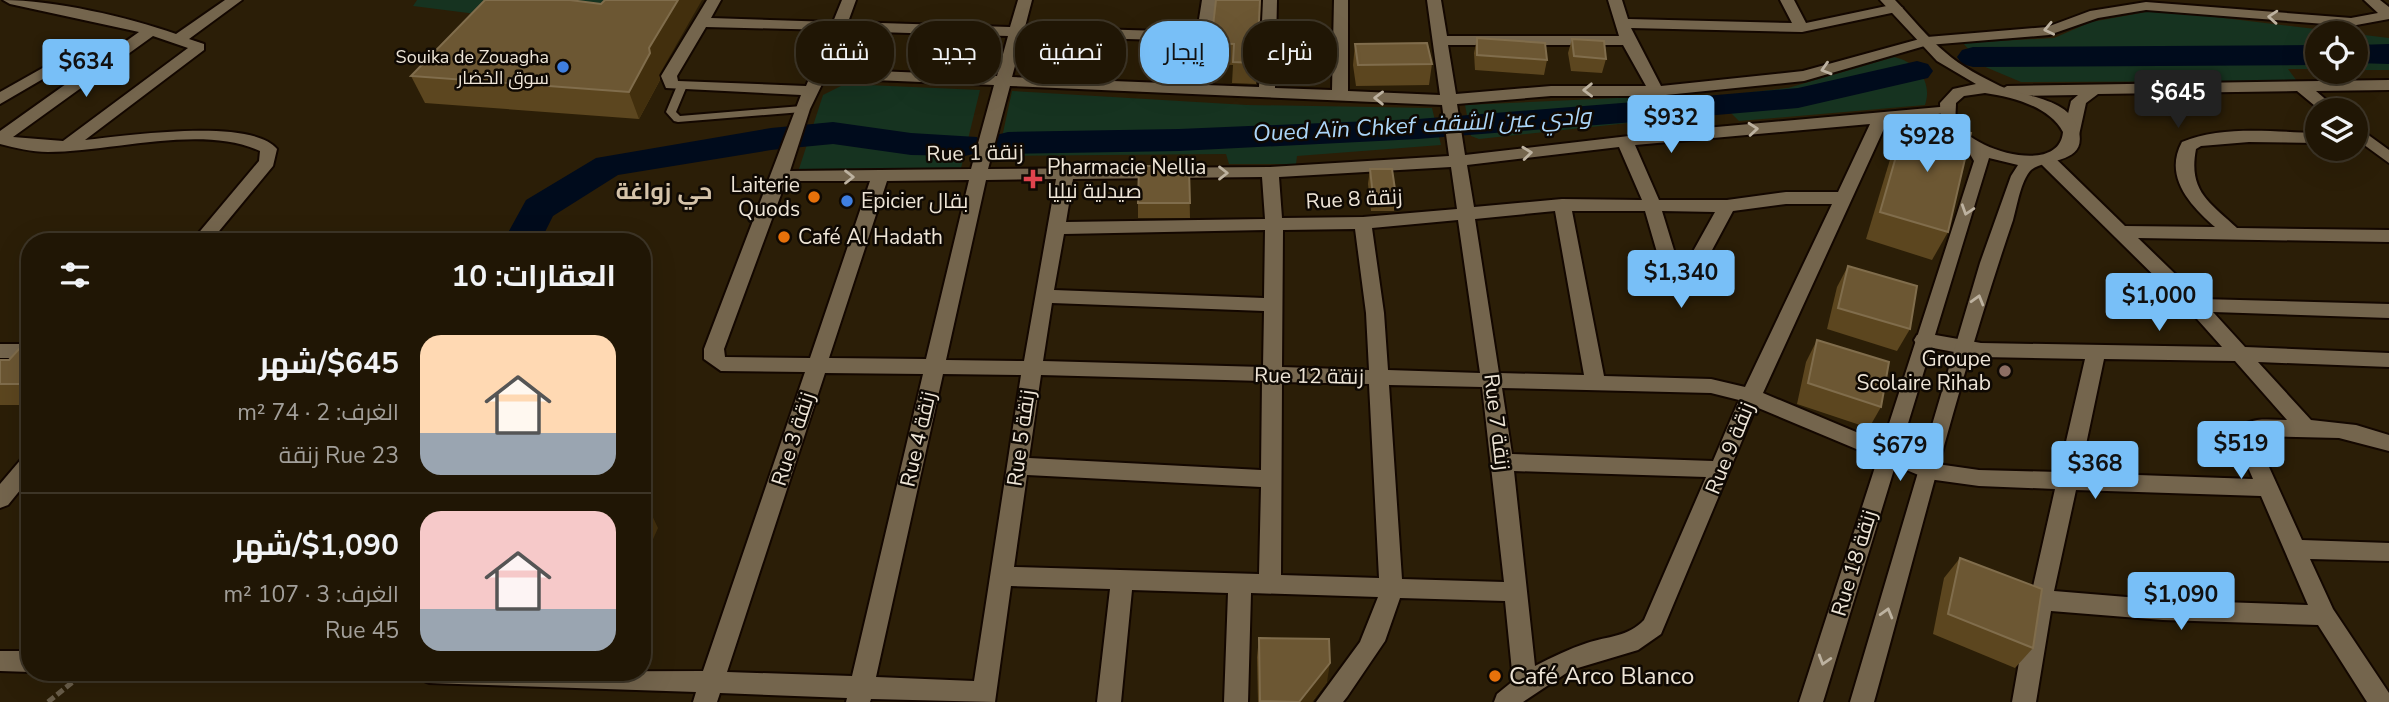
<!DOCTYPE html>
<html lang="ar">
<head>
<meta charset="utf-8">
<style>
  body { margin:0; font-family:"Nunito Sans",Cairo,sans-serif; background:#2d2313; color:#f1f3f6; direction:rtl; height:100vh; display:flex; flex-direction:column; font-size:26px; white-space:nowrap }
  * { box-sizing:border-box; margin:0 }
  p { font-size:23px; color:#a29f9a }
  .icon { flex:none; width:38px; height:38px; fill:none; stroke:currentColor; stroke-width:2; stroke-linecap:round; stroke-linejoin:round }
  .map { position:relative; flex:1; overflow:hidden; direction:ltr }
  .sheet { position:absolute; left:21px; top:233px; width:630px; height:448px; display:flex; flex-direction:column; background:#201605; border-radius:28px; box-shadow:0 7px 28px #0002,0 0 0 2px #3d3527; direction:rtl }
  .sheet>* { flex:none }
  .banner { position:absolute; left:672px; top:21px; width:665px; height:63px; direction:rtl; display:flex; gap:14px }
  .fabs { position:absolute; left:2305px; top:21px; display:grid; gap:14px }
  .fabs a { display:grid; place-items:center; width:63px; height:63px; border-radius:50%; background:#201605; box-shadow:0 7px 28px #0002,0 0 0 2px #3d3527; font-size:35px }
  .price { position:absolute; translate:-50% -60px; padding:0 16px; border-radius:7px; background:#78bff7; color:#111; font-size:23px; line-height:46px; filter:drop-shadow(0 2px 4px #0008) }
  .price::after { content:''; position:absolute; left:50%; top:42px; width:21px; height:16px; margin-left:-10px; background:inherit; clip-path:polygon(0 0,100% 0,50% 100%) }
  .price.selected { background:#222; color:#fff }
  ul { padding:0; list-style:none }
  li { display:flex; align-items:center; gap:21px; height:175px; padding:0 35px }
  li+li { border-top:2px solid #3d3527 }
  li span { display:grid; place-items:center; flex:none; width:196px; height:140px; border-radius:21px; color:#555 }
  li>.icon { margin-inline-start:auto }
  span .icon { width:84px; height:84px; fill:#fffc; stroke-width:1 }
  li b { font-size:30px }
  h2 { display:flex; justify-content:space-between; align-items:center; height:84px; padding:0 35px; font-size:30px }
  .tag { padding:0 24px; border-radius:28px; background:#201605; box-shadow:0 7px 28px #0002,0 0 0 2px #3d3527; font-size:24px; line-height:63px }
  .tag.selected { background:#78bff7; color:#111 }
  .map>svg:first-child { display:block }
</style>
</head>
<body>
<div class="map">
<svg width="2389" height="702" viewBox="0 0 2389 702">
  <rect width="100%" height="100%" fill="#2b1e07"/>
  <g fill="#163320">
    <path d="M417,0H635L611,31L413,6Z"/>
    <path d="M2157,10L2349,33H2317V69H2288L2297,81L2021,82L1983,66L1963,43L2054,38L2091,22Z"/>
    <path d="M2356,34L2389,38V70H2356Z"/>
    <path d="M1894,57C1917,62 1933,82 1925,105L1739,121L1730,112L1479,139L1471,136L1465,105L1661,96L1671,101L1788,88Z"/>
    <path d="M845,84L980,90L961,168L799,169L823,95Z"/>
    <path d="M1012,91L1247,105L1432,108L1441,145L1297,156L1296,164H1229L1226,154L998,156Z"/>
  </g>
  <g fill="none" stroke-linecap="round" stroke-linejoin="round">
    <g fill="#000b1c" fill-rule="evenodd">
      <path d="M2389,44V64L2356,63V45Z"/>
      <path d="M2317,45V65L1973,67L1962,64L1957,57L1962,50L1973,47Z"/>
      <path d="M1917,61L1928,64L1933,71L1928,78L1798,108L1647,121L1418,139L1179,151L1008,154L996,151L991,143L996,135L1008,132L1179,129L1418,119L1647,101L1798,88Z"/>
      <path d="M833,122L911,133L977,137L982,145L977,153L965,156L911,155L833,144L771,150L618,175L553,216L540,242H503L526,200L596,158L771,128Z"/>
    </g>
    <defs>
      <path id="service" d="M681,85L686,88L676,112L680,116L802,106L807,109L802,112L678,122L674,121L666,112L676,88Z"/>
      <g id="minor">
        <path d="M3,0C54,0 128,17 176,34L225,0H242L189,39L204,44V50L85,140C125,136 251,117 277,149L273,166L210,242H191L259,161L260,151C202,124 111,152 48,152C31,152 16,148 0,144V131L139,32L10,4ZM153,36L188,48L63,141L13,137Z"/>
        <path d="M707,0H721L711,18L833,22L842,0H856L848,22L1010,27L1018,0H1032L1025,27L1197,32L1202,0H1216L1205,85L1259,87L1263,0H1277L1275,88L1332,90L1334,0H1348V91L1440,95L1427,0H1441L1447,36H1619L1608,0H1622L1628,19L1792,23L1780,0H1794L1806,23L1896,4L1903,8L1896,12L1802,32L1631,28L1661,86L1803,71L1927,37L2047,27L2090,11L2146,2L2351,18L2378,13L2364,0H2380L2389,7V19L2351,26L2146,10L2098,18L2049,35L1928,45L1804,81L1656,96H1551L1457,104L1465,155L1672,131L1951,106V112L1887,122L1763,393L1930,463L1979,470L2059,472L2085,359L1981,357L1917,345L1914,340L1917,335L1924,333L1981,343L2222,347L2189,310L2041,164L2039,160L2041,156H2053L2125,226L2215,227C2191,206 2163,177 2182,142C2222,125 2274,132 2317,133V143L2249,142L2201,146L2196,149C2188,191 2209,202 2237,228L2389,230V242L2138,238L2201,299L2389,304V318L2213,312L2245,347L2389,353V367L2258,362L2311,420L2356,425L2389,435V451L2339,438L2255,436L2302,540L2389,543V561L2310,559L2333,609L2389,693V702H2367L2318,625L2163,620L2051,611L2036,702H2012L2030,600L2055,489L1979,486L1928,479L1756,407L1661,634L1638,650L1571,670L1523,702H1494L1497,694L1513,681L1505,601L1400,598L1385,641L1347,697L1343,702H1316L1360,642L1378,597L1251,593L1248,702H1224L1228,593L1132,590L1121,702H1097L1110,589L1011,586L995,702L871,699L870,702H846L847,698L720,693L717,702H693L696,692L429,683L421,680L417,672L703,671L805,372L721,371L704,359V349L801,95L666,88L661,76ZM706,27L830,30L806,86L678,81L677,76ZM844,31L1008,36L997,76L829,69ZM1023,36L1196,41L1190,84L1012,77ZM1448,45H1623L1646,86H1551L1456,94ZM825,78L994,85L971,169L790,171L810,109ZM1010,86L1442,105L1449,156L1270,167L988,169ZM1870,124L1838,192H1786L1727,200H1659L1635,145ZM1619,147L1642,200L1562,199L1474,207L1467,165ZM1451,167L1457,209L1363,217L1282,218L1279,177ZM1262,177L1265,219L1066,222L1073,179ZM1056,179L1024,361L946,360L986,180ZM969,180L926,359L829,358L887,181ZM786,181H870L810,358L725,357L724,349ZM1786,204H1832L1745,387L1711,379L1604,376L1572,211H1645L1668,290L1677,296L1689,293L1733,211ZM1555,211L1584,375L1499,373L1475,219ZM1662,211L1715,212L1681,273ZM1458,220L1480,373L1388,370L1384,313L1372,228ZM1355,229L1366,313L1369,370L1282,367L1283,230ZM1265,230L1264,298L1054,290L1064,234ZM1052,303L1264,311L1263,367L1043,361ZM2104,359L2235,361L2287,420C2267,420 2245,415 2234,435L2253,479L2080,473ZM825,373L923,374L852,676L727,672ZM943,374L1021,375L974,681L876,677ZM1041,375L1262,381L1261,470L1029,458ZM1282,382L1369,384L1379,578L1281,575ZM1389,385L1482,387L1504,582L1402,579ZM1502,388L1711,393L1739,400L1713,461L1512,454ZM1514,471L1706,477L1644,620C1628,637 1608,636 1587,643C1569,649 1552,657 1535,666ZM1027,475L1261,487L1259,574L1014,567ZM2076,490L2261,496L2308,605L2163,600L2054,591Z"/>
        <path d="M55,61L63,66L60,69L0,104V92Z"/>
        <path d="M2389,80V90L2316,91L2338,110H2320L2297,91L2098,94L2086,103L2079,135L2071,140L2063,135L2071,101L2078,95L2007,96L1999,91L2007,86Z"/>
        <path d="M2356,126L2389,150V163L2356,139Z"/>
        <rect x="0" y="344" width="30" height="14"/>
        <path d="M30,455V478L8,505L0,508V484L23,457Z"/>
        <path d="M0,651H30L31,672L0,671Z"/>
      </g>
      <path id="tertiary" d="M1880,0H1895C1912,18 1928,38 1946,53C1960,66 1984,78 2000,86C2025,98 2071,97 2079,132C2086,164 2046,158 2031,170C2021,180 2017,206 2013,220C1959,378 1919,541 1874,702H1850L1980,263L2011,176L2018,165L1989,158L1823,702H1799L1974,161C1961,136 1940,137 1940,103L1953,89L1976,84L1937,61ZM1985,93C2012,97 2049,106 2063,132C2059,178 1965,148 1956,120C1955,115 1956,108 1956,103L1964,96Z"/>
    </defs>
    <use href="#service" stroke="#130700" stroke-width="4"/>
    <use href="#minor" stroke="#130700" stroke-width="4"/>
    <use href="#tertiary" stroke="#130700" stroke-width="4"/>
    <path stroke="#6a5e4a" stroke-width="5" stroke-dasharray="8 3.5" stroke-linecap="butt" d="M48,702L85,672"/>
    <use href="#service" fill="#74654d" fill-rule="evenodd"/>
    <use href="#minor" fill="#74654d" fill-rule="evenodd"/>
    <use href="#tertiary" fill="#74654d" fill-rule="evenodd"/>
  </g>
  <g fill="#5c461f">
    <path d="M1260,0L1256,84L1232,83L1233,65L1210,64L1211,43Z"/>
    <path d="M1477,38L1547,60L1544,75L1475,70L1474,53Z"/>
    <path d="M1572,39L1606,59L1602,73L1571,71L1568,53Z"/>
    <path d="M1355,44L1432,64L1429,85L1356,86L1353,65Z"/>
    <path d="M659,75L660,80L639,119L425,103L411,76Z"/>
    <path d="M1908,115L1948,232L1932,260L1866,239L1895,143Z"/>
    <path d="M1370,169L1396,196L1394,211H1371L1368,184Z"/>
    <path d="M1189,170L1190,218H1138V203L1165,171Z"/>
    <path d="M1848,266L1910,329L1897,351L1827,329L1837,287Z"/>
    <path d="M1817,340L1881,407L1869,428L1797,404L1806,362Z"/>
    <path d="M30,349V405H0V360H9Z"/>
    <path d="M1960,558L2033,648L2015,668L1933,634L1944,578Z"/>
    <path d="M1259,638L1327,682L1312,702H1258L1257,657Z"/>
  </g>
  <g fill="#422f0d">
    <path d="M678,0H702L659,75L660,80L639,119L629,92L649,48Z"/>
    <path d="M642,468L651,485L642,503Z"/>
    <path d="M648,507L658,528L642,564V518Z"/>
    <path d="M1330,663L1327,682L1312,702H1299Z"/>
  </g>
  <g fill="#6c5733" stroke="#806d4c" stroke-width="2">
    <path d="M485,0H570L601,4L605,0H678L649,48L650,53L629,92L411,76Z"/>
    <path d="M1216,0H1260L1257,63L1233,62L1234,44L1211,43Z"/>
    <path d="M1477,38L1545,43L1547,60L1477,55Z"/>
    <path d="M1572,39L1604,41L1606,59L1574,56Z"/>
    <path d="M1427,43L1432,64L1358,65L1355,44Z"/>
    <path d="M1908,115L1971,133L1948,232L1880,212Z"/>
    <path d="M1139,166H1165V171L1189,170L1190,203H1138Z"/>
    <path d="M1370,169H1392L1396,196H1373Z"/>
    <path d="M1848,266L1917,286L1910,329L1838,308Z"/>
    <path d="M1817,340L1889,362L1881,407L1808,383Z"/>
    <path d="M19,349H30V384H0V360H9Z"/>
    <path d="M642,507H648L642,518Z"/>
    <path d="M1960,558L2042,589L2033,648L1948,614Z"/>
    <path d="M1259,638L1329,639L1330,663L1299,702L1260,701Z"/>
  </g>
  <defs><path id="oneway-chevron" d="M-2-3.5L2.5 0L-2 3.5" fill="none" stroke-width="1.6" stroke-linecap="round" stroke-linejoin="round" transform="scale(1.75)"/></defs>
  <g stroke="#bdb2a0">
    <use href="#oneway-chevron" transform="translate(2273 17) rotate(-176)"/>
    <use href="#oneway-chevron" transform="translate(2049 29) rotate(168)"/>
    <use href="#oneway-chevron" transform="translate(1826 69) rotate(163)"/>
    <use href="#oneway-chevron" transform="translate(1588 90) rotate(179)"/>
    <use href="#oneway-chevron" transform="translate(1379 98) rotate(-179)"/>
    <use href="#oneway-chevron" transform="translate(1753 129) rotate(-5)"/>
    <use href="#oneway-chevron" transform="translate(1527 153) rotate(-6)"/>
    <use href="#oneway-chevron" transform="translate(1223 173)"/>
    <use href="#oneway-chevron" transform="translate(849 177)"/>
    <use href="#oneway-chevron" transform="translate(1967 210) rotate(108)"/>
    <use href="#oneway-chevron" transform="translate(1978 300) rotate(-74)"/>
    <use href="#oneway-chevron" transform="translate(1887 613) rotate(-74)"/>
    <use href="#oneway-chevron" transform="translate(1824 660) rotate(107)"/>
  </g>
  <g fill="#3f7fe0" stroke="#0f0903" stroke-width="2.5">
    <circle cx="563" cy="67" r="7"/>
    <circle cx="847" cy="201" r="7"/>
  </g>
  <path fill="#e0444e" stroke="#0f0903" stroke-width="2.5" d="M1029.5 168.5h7v7h7v7h-7v7h-7v-7h-7v-7h7z"/>
  <g fill="#e8710a" stroke="#0f0903" stroke-width="2.5">
    <circle cx="814" cy="197" r="7"/>
    <circle cx="784" cy="237" r="7"/>
    <circle cx="1495" cy="676" r="7"/>
  </g>
  <circle fill="#8d6e63" stroke="#0f0903" stroke-width="2.5" cx="2005" cy="371" r="7"/>
  <g text-anchor="middle" dominant-baseline="central" stroke-width="5" stroke-linejoin="round" paint-order="stroke">
    <g font-size="18" fill="#eee5d7" stroke="#0f0903" text-anchor="end">
      <text x="549" y="57">Souika de Zouagha<tspan x="549" dy="21">سوق الخضار</tspan></text>
    </g>
    <g font-size="21" fill="#eee5d7" stroke="#0f0903">
      <text transform="translate(975 153) rotate(-1)">Rue 1 زنقة</text>
      <text transform="translate(1354 199) rotate(-3)">Rue 8 زنقة</text>
      <text transform="translate(1309 376) rotate(1)">Rue 12 زنقة</text>
      <text transform="translate(1497 422) rotate(83)">Rue 7 زنقة</text>
      <text transform="translate(1021 438) rotate(-82)">Rue 5 زنقة</text>
      <text transform="translate(793 439) rotate(-72)">Rue 3 زنقة</text>
      <text transform="translate(918 439) rotate(-77)">Rue 4 زنقة</text>
      <text transform="translate(1730 448) rotate(-68)">Rue 9 زنقة</text>
      <text transform="translate(1854 563) rotate(-73)">Rue 18 زنقة</text>
    </g>
    <g font-size="21" fill="#eee5d7" stroke="#0f0903" text-anchor="start">
      <text x="1047" y="167">Pharmacie Nellia<tspan x="1047" dy="24">صيدلية نيليا</tspan></text>
      <text x="800" y="185" text-anchor="end">Laiterie<tspan x="800" dy="24">Quods</tspan></text>
      <text x="861" y="201">Epicier بقال</text>
      <text x="798" y="237">Café Al Hadath</text>
      <text x="1991" y="359" text-anchor="end">Groupe<tspan x="1991" dy="24">Scolaire Rihab</tspan></text>
    </g>
    <g font-size="23" font-style="italic" fill="#abd5f8" stroke="#0f0903">
      <text transform="translate(1422 125) rotate(-3)">Oued Aïn Chkef وادي عين الشقف</text>
    </g>
    <g font-size="23" font-weight="bold" fill="#d5c3a9" stroke="#0f0903">
      <text x="664" y="191">حي زواغة</text>
    </g>
    <g font-size="24" fill="#eee5d7" stroke="#0f0903" text-anchor="start">
      <text x="1509" y="676">Café Arco Blanco</text>
    </g>
  </g>
</svg>
<div class="fabs">
<a><svg class="icon" aria-label="locate" viewBox="0 0 24 24"><circle cx="12" cy="12" r="6"/><path d="M12 2v4M12 18v4M2 12h4M18 12h4"/></svg></a>
<a><svg class="icon" aria-label="layers" viewBox="0 0 24 24"><path d="M12 4l9 5-9 5-9-5zM3 14l9 5 9-5"/></svg></a>
</div>
<b class="price" style="left:86px;top:99px">$634</b>
<b class="price selected" style="left:2178px;top:130px">$645</b>
<b class="price" style="left:1671px;top:155px">$932</b>
<b class="price" style="left:1927px;top:174px">$928</b>
<b class="price" style="left:1681px;top:310px">$1,340</b>
<b class="price" style="left:2159px;top:333px">$1,000</b>
<b class="price" style="left:2241px;top:481px">$519</b>
<b class="price" style="left:1900px;top:483px">$679</b>
<b class="price" style="left:2095px;top:501px">$368</b>
<b class="price" style="left:2181px;top:632px">$1,090</b>
<div class="banner">
<a class="tag">شراء</a>
<a class="tag selected">إيجار</a>
<a class="tag">تصفية</a>
<a class="tag">جديد</a>
<a class="tag">شقة</a>
</div>
<section class="sheet">
<h2>العقارات: 10<svg class="icon" aria-label="filters" viewBox="0 0 24 24"><path d="M4 7h16M4 17h16"/><circle cx="9" cy="7" r="2"/><circle cx="15" cy="17" r="2"/></svg></h2>
<ul>
<li><span style="background:linear-gradient(#ffd9b3 70%,#9aa5b1 0)"><svg class="icon" aria-label="home" viewBox="0 0 24 24"><path d="M3 11l9-7 9 7M6 9v11h12V9"/></svg></span><div><b>$645/شهر</b><p>الغرف: 2 · 74 m²</p><p>Rue 23 زنقة</p></div></li>
<li><span style="background:linear-gradient(#f6c9c9 70%,#9aa5b1 0)"><svg class="icon" aria-label="home" viewBox="0 0 24 24"><path d="M3 11l9-7 9 7M6 9v11h12V9"/></svg></span><div><b>$1,090/شهر</b><p>الغرف: 3 · 107 m²</p><p>Rue 45</p></div></li>
</ul>
</section>
</div>
</body>
</html>
